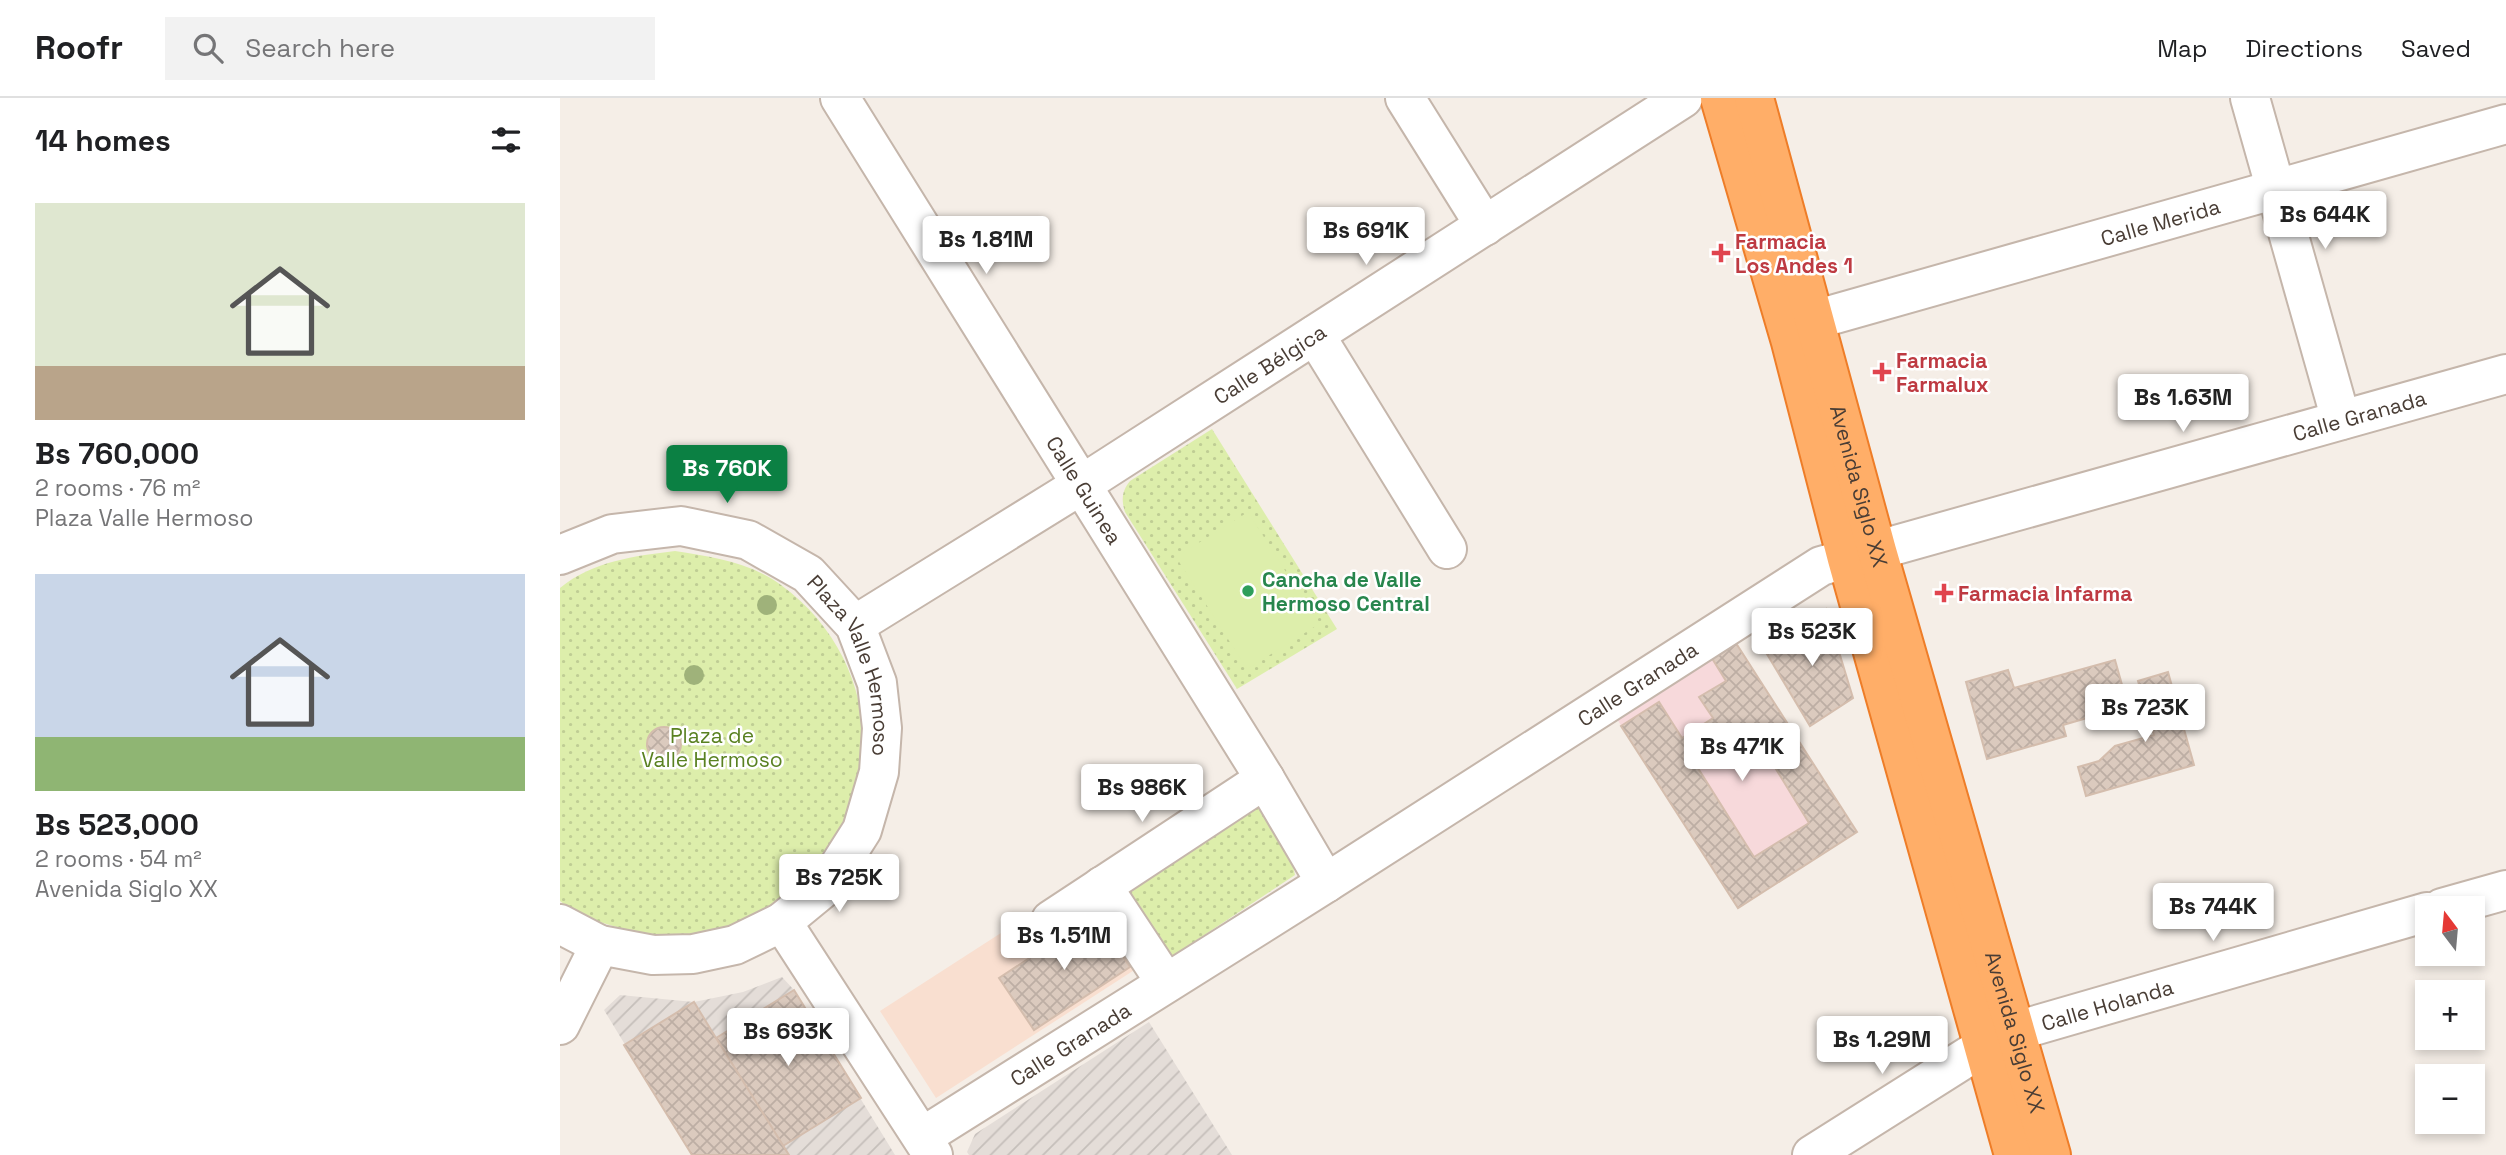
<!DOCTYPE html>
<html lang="en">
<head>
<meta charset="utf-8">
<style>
  body { margin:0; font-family:"Space Grotesk",sans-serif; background:#f2f2f2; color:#202124; height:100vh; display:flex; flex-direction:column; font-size:26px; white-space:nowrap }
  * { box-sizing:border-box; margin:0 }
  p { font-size:23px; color:#757577 }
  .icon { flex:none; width:38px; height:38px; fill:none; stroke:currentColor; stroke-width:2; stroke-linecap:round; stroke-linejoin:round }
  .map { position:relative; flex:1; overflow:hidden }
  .side { display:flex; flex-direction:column; background:#fff; width:560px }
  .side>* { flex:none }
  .needle { width:46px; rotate:344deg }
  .tools { position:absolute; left:1855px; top:798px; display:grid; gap:14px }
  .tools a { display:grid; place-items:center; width:70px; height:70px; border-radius:0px; background:#fff; box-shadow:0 4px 10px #0003; font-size:35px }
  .price { position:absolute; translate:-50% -60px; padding:0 16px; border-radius:7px; background:#fff; color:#222; font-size:23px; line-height:46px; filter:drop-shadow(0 2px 4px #0008) }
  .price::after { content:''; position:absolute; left:50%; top:42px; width:21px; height:16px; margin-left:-10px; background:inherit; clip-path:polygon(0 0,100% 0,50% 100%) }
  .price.selected { background:#0b8043; color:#fff }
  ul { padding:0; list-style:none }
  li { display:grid; align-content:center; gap:14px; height:371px; padding:0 35px }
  li span { display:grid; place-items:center; height:217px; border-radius:0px; color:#555 }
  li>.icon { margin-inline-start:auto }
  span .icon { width:126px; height:126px; fill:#fffc; stroke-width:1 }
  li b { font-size:30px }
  h2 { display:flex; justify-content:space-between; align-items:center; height:84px; padding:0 35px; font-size:30px }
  header { display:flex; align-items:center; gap:42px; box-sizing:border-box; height:98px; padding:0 35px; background:#fff; border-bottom:2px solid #e0e0e0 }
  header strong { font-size:33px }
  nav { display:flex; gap:38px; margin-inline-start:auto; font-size:24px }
  .search { width:490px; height:63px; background:#f2f2f2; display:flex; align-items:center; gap:18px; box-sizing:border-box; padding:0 24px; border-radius:0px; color:#757577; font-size:26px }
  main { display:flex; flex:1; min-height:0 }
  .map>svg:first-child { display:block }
</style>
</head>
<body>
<header>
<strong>Roofr</strong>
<div class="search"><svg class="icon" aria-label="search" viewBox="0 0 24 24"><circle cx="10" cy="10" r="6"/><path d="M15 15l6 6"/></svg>Search here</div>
<nav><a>Map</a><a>Directions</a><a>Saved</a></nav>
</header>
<main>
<section class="side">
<h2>14 homes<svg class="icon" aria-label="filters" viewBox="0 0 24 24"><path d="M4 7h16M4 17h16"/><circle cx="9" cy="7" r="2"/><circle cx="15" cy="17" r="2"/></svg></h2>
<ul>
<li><span style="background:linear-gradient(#dfe7d0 75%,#b9a48a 0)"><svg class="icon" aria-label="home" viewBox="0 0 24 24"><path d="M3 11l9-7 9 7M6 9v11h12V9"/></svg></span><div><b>Bs 760,000</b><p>2 rooms · 76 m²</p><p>Plaza Valle Hermoso</p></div></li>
<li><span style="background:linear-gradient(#c9d6e8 75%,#8fb573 0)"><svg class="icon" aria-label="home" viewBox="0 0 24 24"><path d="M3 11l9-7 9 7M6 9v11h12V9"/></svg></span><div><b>Bs 523,000</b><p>2 rooms · 54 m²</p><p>Avenida Siglo XX</p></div></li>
</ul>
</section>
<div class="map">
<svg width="1946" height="1057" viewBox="0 0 1946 1057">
  <defs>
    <pattern id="industrial-furrows" width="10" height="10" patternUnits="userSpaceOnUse" patternTransform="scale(1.75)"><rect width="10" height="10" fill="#e4ddd8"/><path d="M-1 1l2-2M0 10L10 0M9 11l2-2" fill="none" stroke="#c5bfba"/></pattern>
    <pattern id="park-dots" width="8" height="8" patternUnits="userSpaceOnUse" patternTransform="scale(1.75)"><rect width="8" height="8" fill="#ddeeab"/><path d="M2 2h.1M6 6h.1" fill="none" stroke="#bfcd94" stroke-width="1.8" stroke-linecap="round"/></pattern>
    <pattern id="building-cross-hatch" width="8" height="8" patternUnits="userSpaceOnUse" patternTransform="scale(1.75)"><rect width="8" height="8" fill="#dbcabe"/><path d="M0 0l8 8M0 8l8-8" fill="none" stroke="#bdaea4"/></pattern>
  </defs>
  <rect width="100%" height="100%" fill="#f5eee7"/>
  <path fill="#f9dfd0" d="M541,811L579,869L376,1000L320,913L475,813L494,841Z"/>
  <g fill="url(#industrial-furrows)">
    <path d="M222,879L234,892L335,1057H132L44,912L60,897L134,904L183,894Z"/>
    <path d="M589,924L672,1057H409L407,1054L415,1036Z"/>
  </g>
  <path fill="#f7d9db" d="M1174,542L1297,734L1178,810L1055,618Z"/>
  <g fill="url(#park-dots)">
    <path d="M652,331L777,531L677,591L565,414C561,401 562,393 570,383Z"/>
    <path d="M115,453C152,459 190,464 221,487C343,576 328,759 187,821C154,835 120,840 84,835C57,830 22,821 0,803V490C33,463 75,458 115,453Z"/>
    <path d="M698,708L733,768L735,777L608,861L562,789Z"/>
  </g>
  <path fill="#ddeeab" d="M688,414L759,526L687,571L616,459Z"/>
  <g fill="url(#building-cross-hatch)" stroke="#d4bdad" stroke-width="2" fill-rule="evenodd">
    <path d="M1266,511L1293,600L1250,628L1204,551Z"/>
    <path d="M1174,542L1297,734L1178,810L1061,628L1099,604L1122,640L1153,620L1139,599L1166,583L1150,557ZM1192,632L1249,725L1194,759L1136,667Z"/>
    <path d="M1555,562L1568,608L1503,627L1506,638L1427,661L1406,584L1448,572L1454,590Z"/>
    <path d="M1608,574L1634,667L1526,698L1518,669L1539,663L1555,648L1594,637L1578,583Z"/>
    <circle cx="104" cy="646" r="17"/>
    <path d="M535,817L570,869L474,932L439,880Z"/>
    <path d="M234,892L301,1000L223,1048L156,940Z"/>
    <path d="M134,904L156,940L229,1057H132L64,947Z"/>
  </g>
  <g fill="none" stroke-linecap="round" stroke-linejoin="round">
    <defs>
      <g id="minor">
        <path id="s1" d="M280,0L705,681L766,785"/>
        <path d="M845,0L925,128"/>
        <path d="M1690,0L1781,322"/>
        <path id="s2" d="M1254,222L1946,26"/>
        <path d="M755,237L887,451"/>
        <path id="s3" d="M0,457L52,436L121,428L188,442L248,476L295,527L317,585L322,630L319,674L302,732L267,787L222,824L175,847L133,856L93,857L40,847L0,826"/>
        <path id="s4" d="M295,527L521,387L1123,0"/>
        <path d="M542,788L606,885"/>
        <path d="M1882,810L1946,792"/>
        <path d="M491,822L705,681"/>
        <path d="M222,824L373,1057"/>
        <path d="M0,927L40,847"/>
        <path id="s5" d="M362,1039L766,785L1261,468L1946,276"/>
        <path id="s6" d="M1252,1057L1423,949L1456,933L1867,814"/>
      </g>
      <g id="highway">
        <path d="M1160,0L1231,244L1287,461L1454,1057"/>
        <path id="s7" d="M1194,0L1317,453L1491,1057"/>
      </g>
    </defs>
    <use href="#minor" stroke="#c5b6ab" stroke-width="42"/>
    <use href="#highway" stroke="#ee7d28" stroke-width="42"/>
    <use href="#minor" stroke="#fff" stroke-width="38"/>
    <use href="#highway" stroke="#ffae68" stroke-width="38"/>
  </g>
  <g fill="#9fb27a">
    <circle cx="207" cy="507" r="10"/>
    <circle cx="134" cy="577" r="10"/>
  </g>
  <g fill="#e0444e" stroke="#fff" stroke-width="2.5">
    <path d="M1157.5 144.5h7v7h7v7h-7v7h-7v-7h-7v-7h7z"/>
    <path d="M1318.5 263.5h7v7h7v7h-7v7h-7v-7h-7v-7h7z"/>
    <path d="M1380.5 484.5h7v7h7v7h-7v7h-7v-7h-7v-7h7z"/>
  </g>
  <circle fill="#2e9e5b" stroke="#fff" stroke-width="2.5" cx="688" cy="493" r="7"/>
  <g text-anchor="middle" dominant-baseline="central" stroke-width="5" stroke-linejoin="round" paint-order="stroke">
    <g font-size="21" fill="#493d35" stroke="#fff">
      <text stroke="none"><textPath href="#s2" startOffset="360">Calle Merida</textPath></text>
      <text stroke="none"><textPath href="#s4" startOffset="490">Calle Bélgica</textPath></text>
      <text stroke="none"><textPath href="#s5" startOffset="1624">Calle Granada</textPath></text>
      <text stroke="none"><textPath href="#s7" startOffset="402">Avenida Siglo XX</textPath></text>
      <text stroke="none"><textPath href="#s1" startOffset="462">Calle Guinea</textPath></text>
      <text stroke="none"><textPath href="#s3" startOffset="368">Plaza Valle Hermoso</textPath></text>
      <text stroke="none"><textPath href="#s5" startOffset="847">Calle Granada</textPath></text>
      <text stroke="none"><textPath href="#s6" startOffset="334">Calle Holanda</textPath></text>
      <text stroke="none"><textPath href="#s7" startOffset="970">Avenida Siglo XX</textPath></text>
      <text stroke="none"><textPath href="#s5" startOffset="175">Calle Granada</textPath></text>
    </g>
    <g font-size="21" font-weight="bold" fill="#be3a42" stroke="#fff" text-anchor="start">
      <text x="1175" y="143">Farmacia<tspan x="1175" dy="24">Los Andes 1</tspan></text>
      <text x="1336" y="262">Farmacia<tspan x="1336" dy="24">Farmalux</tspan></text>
      <text x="1398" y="495">Farmacia Infarma</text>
    </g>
    <g font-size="21" font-weight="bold" fill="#27864d" stroke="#fff" text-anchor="start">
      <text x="702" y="481">Cancha de Valle<tspan x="702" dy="24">Hermoso Central</tspan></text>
    </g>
    <g font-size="21" fill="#598121" stroke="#fff">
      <text x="152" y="637">Plaza de<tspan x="152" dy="24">Valle Hermoso</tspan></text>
    </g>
  </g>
</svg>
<div class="tools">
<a><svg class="needle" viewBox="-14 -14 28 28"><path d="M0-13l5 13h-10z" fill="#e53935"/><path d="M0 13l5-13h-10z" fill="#757577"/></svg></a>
<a>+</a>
<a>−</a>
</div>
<b class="price" style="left:1765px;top:153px">Bs 644K</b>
<b class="price" style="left:806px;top:169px">Bs 691K</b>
<b class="price" style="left:426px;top:178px">Bs 1.81M</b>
<b class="price" style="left:1623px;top:336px">Bs 1.63M</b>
<b class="price selected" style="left:167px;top:407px">Bs 760K</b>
<b class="price" style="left:1252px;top:570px">Bs 523K</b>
<b class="price" style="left:1585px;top:646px">Bs 723K</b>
<b class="price" style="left:1182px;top:685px">Bs 471K</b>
<b class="price" style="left:582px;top:726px">Bs 986K</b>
<b class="price" style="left:279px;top:816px">Bs 725K</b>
<b class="price" style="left:1653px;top:845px">Bs 744K</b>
<b class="price" style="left:504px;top:874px">Bs 1.51M</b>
<b class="price" style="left:228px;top:970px">Bs 693K</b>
<b class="price" style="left:1322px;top:978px">Bs 1.29M</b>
</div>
</main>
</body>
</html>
